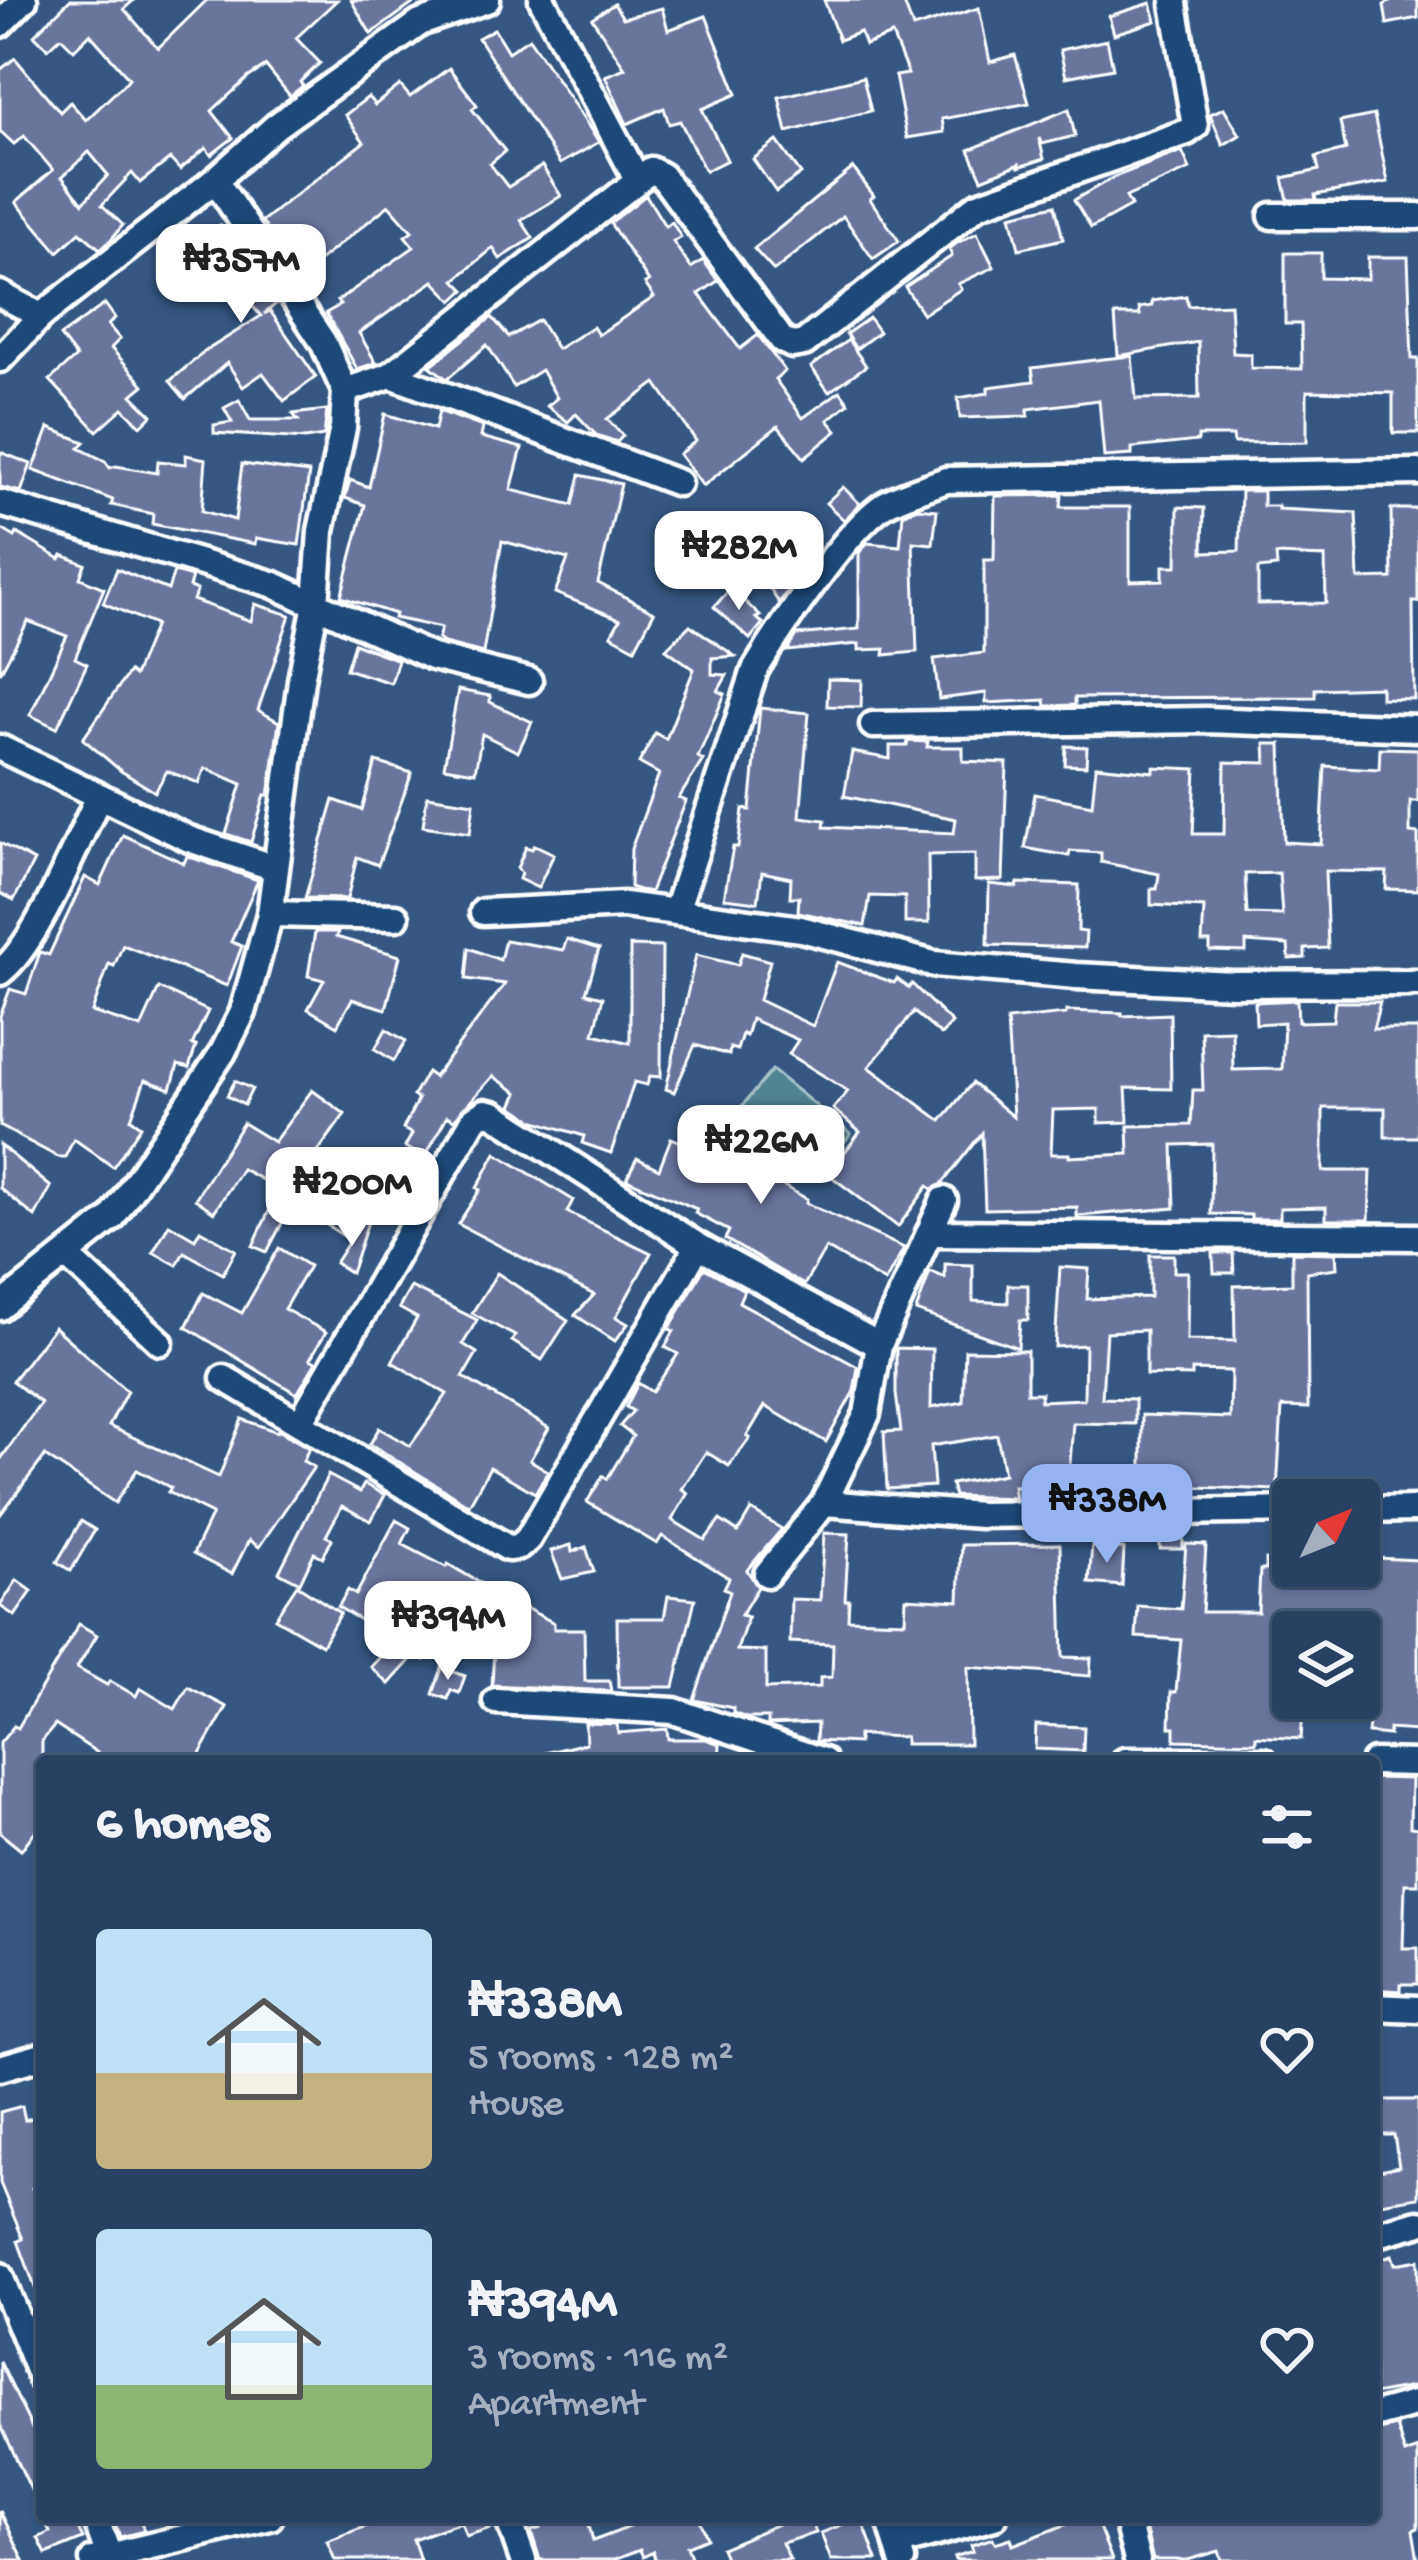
<!DOCTYPE html>
<html lang="en">
<head>
<meta charset="utf-8">
<style>
  body { margin:0; font-family:"Gochi Hand",sans-serif; background:#304869; color:#f1f3f6; height:100vh; display:flex; flex-direction:column; font-size:45px; white-space:nowrap }
  * { box-sizing:border-box; margin:0 }
  p { font-size:39px; color:#a5afbe }
  .icon { flex:none; width:66px; height:66px; fill:none; stroke:currentColor; stroke-width:2; stroke-linecap:round; stroke-linejoin:round }
  .map { position:relative; flex:1; overflow:hidden }
  .side { position:absolute; left:36px; top:1755px; width:1344px; height:768px; display:flex; flex-direction:column; background:#284163; border-radius:12px; box-shadow:0 3px 9px #0004,0 0 0 3px #445a78 }
  .side>* { flex:none }
  .needle { width:78px; rotate:47deg }
  .tools { position:absolute; left:1272px; top:1479px; display:grid; gap:24px }
  .tools a { display:grid; place-items:center; width:108px; height:108px; border-radius:12px; background:#284163; box-shadow:0 3px 9px #0004,0 0 0 3px #445a78; font-size:60px }
  .price { position:absolute; translate:-50% -102px; padding:0 27px; border-radius:24px; background:#fff; color:#222; font-size:39px; line-height:78px; filter:drop-shadow(0 3px 6px #0008) }
  .price::after { content:''; position:absolute; left:50%; top:72px; width:36px; height:27px; margin-left:-18px; background:inherit; clip-path:polygon(0 0,100% 0,50% 100%) }
  .price.on { background:#95b2f1; color:#111 }
  ul { padding:0; list-style:none }
  li { display:flex; align-items:center; gap:36px; height:300px; padding:0 60px }
  li span { display:grid; place-items:center; flex:none; width:336px; height:240px; border-radius:12px; color:#555 }
  li>.icon { margin-inline-start:auto }
  span .icon { width:144px; height:144px; fill:#fffc; stroke-width:1 }
  li b { font-size:51px }
  h2 { display:flex; justify-content:space-between; align-items:center; height:144px; padding:0 60px; font-size:51px }
  .map>svg:first-child { display:block }
</style>
</head>
<body>
<div class="map">
<svg width="1418" height="2560" viewBox="0 0 1418 2560">
  <rect width="100%" height="100%" fill="#365784"/>
  <filter id="ink" filterUnits="userSpaceOnUse"><feTurbulence type="fractalNoise" baseFrequency=".00833" numOctaves="2"/><feDisplacementMap in="SourceGraphic" scale="24" xChannelSelector="R" yChannelSelector="G"/><feConvolveMatrix kernelMatrix="1 2 1 2 8 2 1 2 1" color-interpolation-filters="sRGB"/></filter>
  <g filter="url(#ink)">
    <path fill="#508491" stroke="#a8c2c8" stroke-width="3" d="M772,1070L851,1134L820,1171L741,1107Z"/>
    <g fill="#6b749d" stroke="#fff" stroke-width="3" fill-rule="evenodd">
      <path d="M70,0H134L124,9L158,48L207,0H337L296,38L320,63L300,82L303,86L290,96L266,66L249,77L212,111L233,138L211,155L206,148L180,170L170,159L140,183L132,173L102,205L123,225L108,243L100,249L80,232L58,252L16,202L53,170L24,136L14,144L0,131V70L15,58L60,112L70,102L86,120L126,82L129,78L90,34L74,50L61,37L48,49L34,35ZM89,152L108,175L83,203L62,177Z"/>
      <path d="M351,0H418L371,34Z"/>
      <path d="M824,0H903L913,28L979,8L990,62L1015,55L1029,103L942,119L944,132L907,138L895,76L908,74L892,35L865,45L860,32L839,40Z"/>
      <path d="M1393,0H1418V18L1387,24L1384,5Z"/>
      <path d="M1151,3L1156,21L1114,34L1109,16Z"/>
      <path d="M614,4L623,18L662,8L668,30L706,16L737,94L702,109L727,160L705,171L680,121L669,124L664,108L627,124L605,76L625,68L592,18Z"/>
      <path d="M494,29L508,52L529,38L599,142L560,164L478,38Z"/>
      <path d="M1107,40L1113,68L1066,77L1060,50Z"/>
      <path d="M449,68L477,105L472,109L505,151L490,164L508,187L542,166L561,196L521,220L533,238L500,259L493,248L455,280L465,290L453,301L434,281L359,333L376,363L357,369L326,313L340,305L337,301L414,247L405,236L412,231L389,205L314,265L306,255L291,265L262,221L364,142L345,115L368,97L375,105L400,85L410,97Z"/>
      <path d="M863,77L871,111L787,132L779,97Z"/>
      <path d="M1224,108L1240,135L1223,145L1210,114Z"/>
      <path d="M1069,109L1075,136L1042,144L1039,138L1044,159L1019,167V164L982,179L969,150Z"/>
      <path d="M1374,115L1388,182L1315,195L1316,200H1288L1283,178L1319,170L1316,157L1346,150L1340,122Z"/>
      <path d="M777,141L801,174L776,192L753,159Z"/>
      <path d="M1182,151L1190,169L1126,197L1131,206L1091,228L1074,200L1114,177Z"/>
      <path d="M853,168L874,196L870,199L899,241L873,259L843,216L774,271L754,249Z"/>
      <path d="M646,195L665,226L672,222L681,237L673,242L691,268L703,260L718,281L699,294L740,349L758,335L785,371L775,379L803,418L840,391L849,403L828,420L837,431L804,458L778,426L703,486L679,454L696,441L656,383L607,419L623,436L617,442L596,435L576,414L568,422L547,406L557,398L541,370L514,387L487,345L447,379L430,366L492,317L509,337L539,320L557,349L593,327L598,335L654,297L645,284L649,282L610,223Z"/>
      <path d="M1055,205L1063,239L1019,249L1011,215Z"/>
      <path d="M220,225L234,239L277,303L264,314L270,311L316,377L284,401L263,373L243,387L227,363L185,399L170,381L204,352L261,316L210,257L176,283L163,265Z"/>
      <path d="M977,233L994,267L958,284L961,289L923,314L905,287L952,256L949,249L957,243Z"/>
      <path d="M1285,253H1321V278L1368,279V257H1408L1412,359H1418V433H1393V393L1307,391V442L1234,443L1233,436H1198V441L1132,448V455L1104,457L1099,400L1028,409V416L960,418L958,398L988,393V387L1034,381L1032,368L1103,359L1132,356L1136,399L1199,398L1198,342L1118,356L1115,315H1140L1139,308L1152,306V301L1186,296L1188,306L1230,304L1233,353L1251,354V368L1302,369L1301,324H1285Z"/>
      <path d="M105,304L115,318L108,325L120,339L111,348L144,385L132,395L152,415L141,426L123,408L97,431L50,380L76,357L60,336Z"/>
      <path d="M869,318L879,332L856,349L846,334Z"/>
      <path d="M848,340L866,366L829,392L811,367Z"/>
      <path d="M239,400L250,420H298L293,414L327,410L324,436L305,439L214,433V425L232,422L224,408Z"/>
      <path d="M439,411L483,427L481,437L522,448L511,490L573,505L580,475L621,484L598,583L654,612L635,648L611,635L620,619L555,593L568,559L502,541L483,653L444,643L438,639L441,628L394,618L395,614L341,597L365,505L345,498L347,490L350,480L369,487L385,414L435,429Z"/>
      <path d="M49,428L85,442L79,448L105,461L110,468L116,466L157,473L158,461L186,464V455L206,459L202,511L235,520L242,464L309,473L299,545L256,538L255,544L152,524L153,514L111,505L113,500L33,470Z"/>
      <path d="M0,452L31,464L21,492L0,487Z"/>
      <path d="M843,487L860,504L844,520L826,503Z"/>
      <path d="M1241,491H1263V506H1278V509L1356,513L1359,579L1392,578L1391,509H1418V602H1413L1414,699L1381,698V687L1315,689V697L1075,698V705L1046,706L1045,700L986,703V693L939,699L934,659L984,653V560H994L995,496L1062,495L1061,507H1130V581L1163,580V566H1177L1178,507L1204,508L1203,552L1239,551ZM1276,555L1325,557L1326,603L1258,604V569L1277,567Z"/>
      <path d="M917,508L937,510L933,544L913,542L917,652L884,655L885,649L859,650V644L787,651L797,635L859,629V553L867,543L900,546L903,514Z"/>
      <path d="M0,528L15,537L17,533L60,559L62,555L85,564L80,578L104,588L75,658L87,664L57,728L30,715L67,636L28,621L0,673Z"/>
      <path d="M793,535L812,558L789,578L794,583L779,603L760,574L781,554L779,551Z"/>
      <path d="M703,554L715,564L701,580L689,569Z"/>
      <path d="M117,569L168,590L174,572L192,577L189,587L197,590L193,600L251,621L255,604L290,615L258,710L279,722L269,796L265,795L251,842L226,834L242,784L205,768L199,783L167,771L155,792L121,771L83,739L129,672L134,676L155,625L103,603Z"/>
      <path d="M731,588L760,616L756,618L763,623L750,639L714,607Z"/>
      <path d="M690,625L735,656L712,658V674L727,675L718,691L725,694L698,757L703,760L679,798L686,801L650,892L639,890L630,887L631,849L659,774L639,763L655,733L666,739L694,669L666,649Z"/>
      <path d="M354,643L398,660L391,683L346,669Z"/>
      <path d="M828,679L862,680L861,707L827,706Z"/>
      <path d="M458,690L490,696V702L532,722L518,752L482,734L475,772L444,767Z"/>
      <path d="M760,708L809,713L800,817L825,820L824,827L954,833L956,819L844,796L852,752L890,759V746H907L908,741L928,742L927,747H963V761L1007,763L1003,880L975,881V854L928,855L929,923H905V897L870,896L865,926L798,912L799,897H790L791,878L762,872L758,902L724,898L733,847H738L743,809L750,810Z"/>
      <path d="M1265,744H1281L1284,842L1321,844L1325,766L1379,769L1380,748L1418,749V801H1410V833L1418,834V890L1386,889L1387,872L1325,871L1328,948L1305,949V958L1289,959L1288,945L1246,942V952L1210,951V942H1202L1204,908L1151,905V889H1157L1159,874L1101,862V853L1070,851L1069,856L1025,848L1035,794L1092,805L1096,766L1154,772V767L1196,769L1193,834H1224L1225,762L1266,763ZM1279,873L1282,915L1247,914L1245,874Z"/>
      <path d="M1066,746L1087,747L1086,766L1065,765Z"/>
      <path d="M376,762L412,773L378,865L357,857L347,899L305,898L334,800L362,810Z"/>
      <path d="M427,796L474,803L470,833L423,826Z"/>
      <path d="M123,835L184,863L187,856L258,880L231,942L242,946L227,986L123,945L114,966L109,964L92,1012L141,1028L159,988L208,1011L192,1045L196,1046L189,1068L178,1065L171,1089L145,1080L131,1119L141,1126L113,1167L74,1139L65,1157H58L0,1126V1016L10,989L26,994L40,952L49,955L85,877L100,885Z"/>
      <path d="M0,843L34,861L14,900L0,893Z"/>
      <path d="M535,845L554,854L538,888L519,879L521,873L517,868L526,847L532,849Z"/>
      <path d="M1018,883L1079,885L1078,931L1086,932L1085,948L988,945L989,884L1017,887Z"/>
      <path d="M315,932H338L336,937L400,956L386,1009L352,999L337,1026L308,1009L324,980L308,976Z"/>
      <path d="M567,939L599,949L586,993L603,997L594,1034L630,1043V946L662,947L661,1077L650,1076L647,1085L634,1082L611,1153L582,1143L584,1136L533,1120L512,1106L518,1093L493,1076L454,1120L447,1116L425,1157L405,1147L412,1134L403,1129L418,1099L413,1096L427,1072L434,1077L505,984L466,979L469,948L500,960L505,940L563,950Z"/>
      <path d="M742,953L770,961L759,1000L813,1026L837,962L894,983L897,979L909,988L912,984L952,1023L941,1035L914,1012L869,1067L941,1121L972,1083L1013,1117L1007,1020L1066,1014V1011L1122,1013V1016L1170,1014L1171,1089L1126,1088L1128,1122L1099,1123V1109L1053,1110L1051,1154H1069V1157L1129,1154L1128,1126L1191,1125L1193,1090H1203L1201,1031L1232,1030L1233,1070L1282,1069L1284,1022L1256,1024L1255,1002L1297,1000L1298,1022L1333,1021L1335,1002H1380L1373,1029H1418V1137H1385V1108H1323V1171H1371L1369,1220H1326V1207L1280,1208V1219H1251V1215L1211,1214L1212,1144L1173,1145L1175,1208L1077,1216V1207L985,1209L982,1133L942,1184L932,1189L928,1186L898,1227L828,1174L860,1132L833,1109L848,1091L789,1054L798,1040L751,1019L746,1036L742,1034L737,1050L730,1048L729,1055L695,1045L674,1092L666,1089L696,955L738,965Z"/>
      <path d="M386,1029L406,1041L394,1061L375,1049Z"/>
      <path d="M235,1081L252,1089L244,1105L227,1096Z"/>
      <path d="M312,1090L345,1114L314,1157L316,1158L267,1252L253,1246L279,1189L242,1169L214,1212L195,1199L243,1123L274,1142Z"/>
      <path d="M729,1122L770,1141L764,1154L791,1168L782,1185L807,1199L806,1203L904,1248L885,1282L826,1248L804,1285L725,1239L729,1231L695,1213L697,1209L626,1179L637,1158L659,1169L671,1138L714,1155Z"/>
      <path d="M0,1145L51,1187L35,1217L0,1188Z"/>
      <path d="M496,1153L573,1200L567,1212L651,1253L616,1317L628,1324L615,1341L575,1315L594,1295L458,1224L480,1190L477,1188Z"/>
      <path d="M341,1184L368,1202L345,1237L327,1225L332,1217L323,1211Z"/>
      <path d="M363,1220L368,1222L351,1273L335,1263Z"/>
      <path d="M169,1224L195,1239L200,1230L236,1250L223,1274L184,1252L177,1265L153,1252Z"/>
      <path d="M279,1248L309,1266L284,1309L326,1332L310,1359L316,1362L297,1394L186,1327L203,1293L242,1313Z"/>
      <path d="M1292,1252L1336,1253L1337,1268L1307,1272L1308,1408L1282,1407L1277,1490L1142,1485V1415L1230,1418L1231,1371L1192,1370V1376L1146,1375V1330L1106,1332L1102,1398L1135,1399V1424L1073,1423L1068,1490L1013,1486L1015,1498L954,1496L951,1484L1004,1474L997,1435L931,1446L934,1486L887,1489L884,1432L901,1431L896,1394V1348L932,1349L931,1408L963,1402L965,1350L1027,1351V1393H1041L1040,1401L1084,1399L1085,1345L1055,1347L1060,1267L1089,1269L1087,1299L1150,1297V1255H1174V1272H1188L1187,1340L1235,1341L1234,1286L1292,1284Z"/>
      <path d="M1213,1253H1233L1234,1273H1214Z"/>
      <path d="M945,1264L973,1265V1301L1008,1303V1285H1028V1320H1020L1018,1348L916,1311L930,1272L945,1278Z"/>
      <path d="M704,1268L744,1290L739,1302L858,1367L854,1391L826,1442L765,1406L747,1436L750,1438L729,1466L706,1452L682,1489L688,1493L672,1520L705,1540L720,1520L738,1532L751,1510L782,1529L747,1570L758,1587L741,1615L748,1617L737,1650L766,1651V1689L820,1687V1678L832,1677L833,1644L790,1642L791,1599L820,1600L824,1533L849,1534L845,1600H849L848,1619L905,1621L906,1598L959,1601L961,1545L1060,1544L1063,1657L1091,1658L1090,1676L968,1667L969,1744H905V1737L858,1735V1743L816,1741L817,1723L768,1725V1718H746L733,1713V1708L694,1700L730,1591L724,1588L729,1578L662,1536L657,1544L587,1502L603,1476L607,1479L633,1436L620,1426L633,1411L626,1407L638,1383L652,1392L678,1354L665,1347L674,1331L669,1329Z"/>
      <path d="M497,1273L568,1320L542,1360L512,1341L515,1336L472,1313Z"/>
      <path d="M411,1287L477,1320L463,1344L477,1353L463,1377L549,1428L530,1460L548,1471L535,1493L490,1467L469,1505L370,1444L379,1428L410,1446L447,1394L392,1362L417,1318L399,1308Z"/>
      <path d="M54,1327L127,1391L109,1426L219,1477L242,1419L277,1432L278,1430L309,1448L303,1461L314,1467L259,1547L249,1540L232,1574L193,1554L212,1514L168,1492L171,1488L137,1470L115,1503L45,1456L0,1515V1460L41,1403L12,1381Z"/>
      <path d="M328,1475L360,1492L364,1484L385,1495L371,1521L342,1506L326,1536L332,1539L323,1557L314,1553L300,1583L279,1572Z"/>
      <path d="M396,1520L410,1528L402,1544L446,1567L448,1564L492,1590L481,1623L451,1609L425,1660L415,1655L389,1684L371,1667L405,1630L367,1612L362,1621L338,1607L348,1590L356,1595Z"/>
      <path d="M81,1521L95,1530L71,1571L57,1562Z"/>
      <rect x="1160" y="1531" width="23" height="18"/>
      <path d="M1186,1544L1206,1545L1202,1612H1258L1260,1570H1266V1560L1293,1561V1566H1376V1558L1418,1560V1731L1389,1729V1735L1368,1733L1373,1683H1359V1632H1293V1698H1304L1301,1739L1256,1736V1742L1175,1740V1727H1170L1171,1692H1176L1181,1640L1136,1637L1138,1606L1181,1609Z"/>
      <path d="M571,1545L572,1552L586,1547L594,1572L562,1579L551,1551Z"/>
      <path d="M1092,1546L1124,1549L1122,1586L1089,1583Z"/>
      <path d="M17,1580L32,1591L15,1616L0,1606Z"/>
      <path d="M297,1585L340,1613L322,1645L275,1618Z"/>
      <path d="M497,1593L554,1623V1629H584L585,1681H609L611,1691L492,1685Z"/>
      <path d="M668,1596L695,1599L674,1687H618L617,1618H664Z"/>
      <path d="M79,1624L97,1635L77,1668L107,1685L110,1681L136,1696L140,1688L175,1709L188,1687L227,1707L196,1761H110L55,1725L42,1741V1822L21,1850L0,1833V1743L14,1726L18,1728Z"/>
      <path d="M442,1668L465,1676L459,1693L451,1690L448,1699L433,1694Z"/>
      <path d="M585,1723L617,1724L618,1733L667,1729L668,1739H706L720,1744L719,1761H537V1755L586,1743Z"/>
      <path d="M1036,1725L1084,1727L1083,1751L1035,1749Z"/>
      <path d="M1374,1778L1411,1779L1410,1827L1418,1828V1884H1405L1403,1948H1418V1984H1401V1991L1374,1989Z"/>
      <path d="M1374,2100H1418V2197L1374,2204V2171L1399,2166L1394,2135H1374Z"/>
      <path d="M22,2106L25,2120L42,2115V2186L32,2188L42,2212L40,2301L18,2241L23,2239L0,2183V2112Z"/>
      <path d="M1392,2255L1395,2264L1418,2260V2386L1374,2394V2277L1379,2276L1374,2261Z"/>
      <path d="M0,2362L42,2449V2513L0,2424Z"/>
      <path d="M1396,2426L1405,2454L1418,2449V2528L1413,2530L1418,2560H1222L1219,2551L1188,2560H1153L1145,2526L1158,2524L1157,2517H1374V2431Z"/>
      <path d="M0,2511L24,2560H0Z"/>
      <path d="M43,2517H72L83,2539L46,2554L38,2538L50,2532Z"/>
      <path d="M113,2517H139L144,2531L120,2537Z"/>
      <path d="M390,2517H492L494,2527L466,2536L461,2522L413,2539L420,2560H335L327,2541Z"/>
      <path d="M538,2517H587L593,2541L630,2527L628,2523L643,2517H699L707,2538L687,2546L692,2560H655L653,2552L643,2557L640,2550L614,2560H540L531,2531L541,2528Z"/>
      <path d="M781,2517H811L816,2533L782,2543L790,2560H726L721,2548L783,2522Z"/>
      <path d="M861,2517L877,2560H831L821,2533Z"/>
      <path d="M1086,2517H1095L1112,2560H955L954,2557L973,2551L971,2545L993,2538L995,2543L1011,2538L1013,2545Z"/>
    </g>
    <g fill="none" stroke-linecap="round" stroke-linejoin="round">
      <defs>
        <g id="minor">
          <path d="M542,0L637,179"/>
          <path d="M0,24L24,0"/>
          <path d="M1272,216H1418"/>
          <path d="M0,294L41,316"/>
          <path d="M0,359L41,316L215,180L276,126L420,23L487,0"/>
          <path d="M391,375L678,483"/>
          <path d="M345,391L391,375L651,170L662,176L782,340L792,345L804,343L978,205L1187,132L1195,126L1174,4"/>
          <path d="M0,503L272,584L432,657L529,681"/>
          <path d="M873,725L1206,720L1418,728"/>
          <path d="M0,748L189,839L275,868"/>
          <path d="M676,911L755,670C779,630 847,529 884,505C901,494 926,488 946,480L1418,472"/>
          <path d="M483,912L624,905L801,929L934,964L1076,976L1233,984L1418,983"/>
          <path d="M270,914L396,917"/>
          <path d="M0,972C38,944 76,842 99,797"/>
          <path d="M929,1233L1418,1237"/>
          <path d="M66,1255L160,1342"/>
          <path d="M0,1307L112,1218L223,1052L243,1012L270,914L301,680L316,604L321,531L343,428L345,391L323,342L215,180"/>
          <path d="M224,1378L508,1548L519,1547L528,1539L698,1246"/>
          <path d="M301,1421L474,1119L485,1112L494,1114L698,1246L879,1345"/>
          <path d="M824,1503L980,1515L1293,1510"/>
          <path d="M1359,1510L1418,1509"/>
          <path d="M767,1574L824,1503L867,1414L879,1345L944,1200"/>
          <path d="M496,1701L674,1711L823,1761"/>
          <path d="M1125,1761H1264"/>
          <path d="M1374,1762L1418,1763"/>
          <path d="M1374,2007L1418,2009"/>
          <path d="M0,2068L42,2056"/>
          <path d="M1374,2235L1418,2223"/>
          <path d="M0,2276L42,2380"/>
          <path d="M1374,2415L1418,2403"/>
          <path d="M95,2517L109,2556"/>
          <path d="M508,2517L523,2560"/>
          <path d="M889,2517L902,2560"/>
          <path d="M1126,2517L1137,2560"/>
          <path d="M897,2544L994,2517"/>
          <path d="M93,2560L270,2517"/>
        </g>
      </defs>
      <use href="#minor" stroke="#fff" stroke-width="33"/>
      <use href="#minor" stroke="#1f4a7a" stroke-width="24"/>
    </g>
  </g>
</svg>
<div class="tools">
<a><svg class="needle" viewBox="-14 -14 28 28"><path d="M0-13l5 13h-10z" fill="#e53935"/><path d="M0 13l5-13h-10z" fill="#a5afbe"/></svg></a>
<a><svg class="icon" aria-label="layers" viewBox="0 0 24 24"><path d="M12 4l9 5-9 5-9-5zM3 14l9 5 9-5"/></svg></a>
</div>
<b class="price" style="left:241px;top:326px">₦357M</b>
<b class="price" style="left:739px;top:613px">₦282M</b>
<b class="price" style="left:761px;top:1207px">₦226M</b>
<b class="price" style="left:352px;top:1249px">₦200M</b>
<b class="price on" style="left:1107px;top:1566px">₦338M</b>
<b class="price" style="left:448px;top:1683px">₦394M</b>
<section class="side">
<h2>6 homes<svg class="icon" aria-label="filters" viewBox="0 0 24 24"><path d="M4 7h16M4 17h16"/><circle cx="9" cy="7" r="2"/><circle cx="15" cy="17" r="2"/></svg></h2>
<ul>
<li><span style="background:linear-gradient(#bfe0f5 60%,#c2b280 0)"><svg class="icon" aria-label="home" viewBox="0 0 24 24"><path d="M3 11l9-7 9 7M6 9v11h12V9"/></svg></span><div><b>₦338M</b><p>5 rooms · 128 m²</p><p>House</p></div><svg class="icon" aria-label="heart" viewBox="0 0 24 24"><path d="M12 20l-8-8c-3-5 5-10 8-4 3-6 11-1 8 4z"/></svg></li>
<li><span style="background:linear-gradient(#bfe0f5 65%,#8fb573 0)"><svg class="icon" aria-label="home" viewBox="0 0 24 24"><path d="M3 11l9-7 9 7M6 9v11h12V9"/></svg></span><div><b>₦394M</b><p>3 rooms · 116 m²</p><p>Apartment</p></div><svg class="icon" aria-label="heart" viewBox="0 0 24 24"><path d="M12 20l-8-8c-3-5 5-10 8-4 3-6 11-1 8 4z"/></svg></li>
</ul>
</section>
</div>
</body>
</html>
